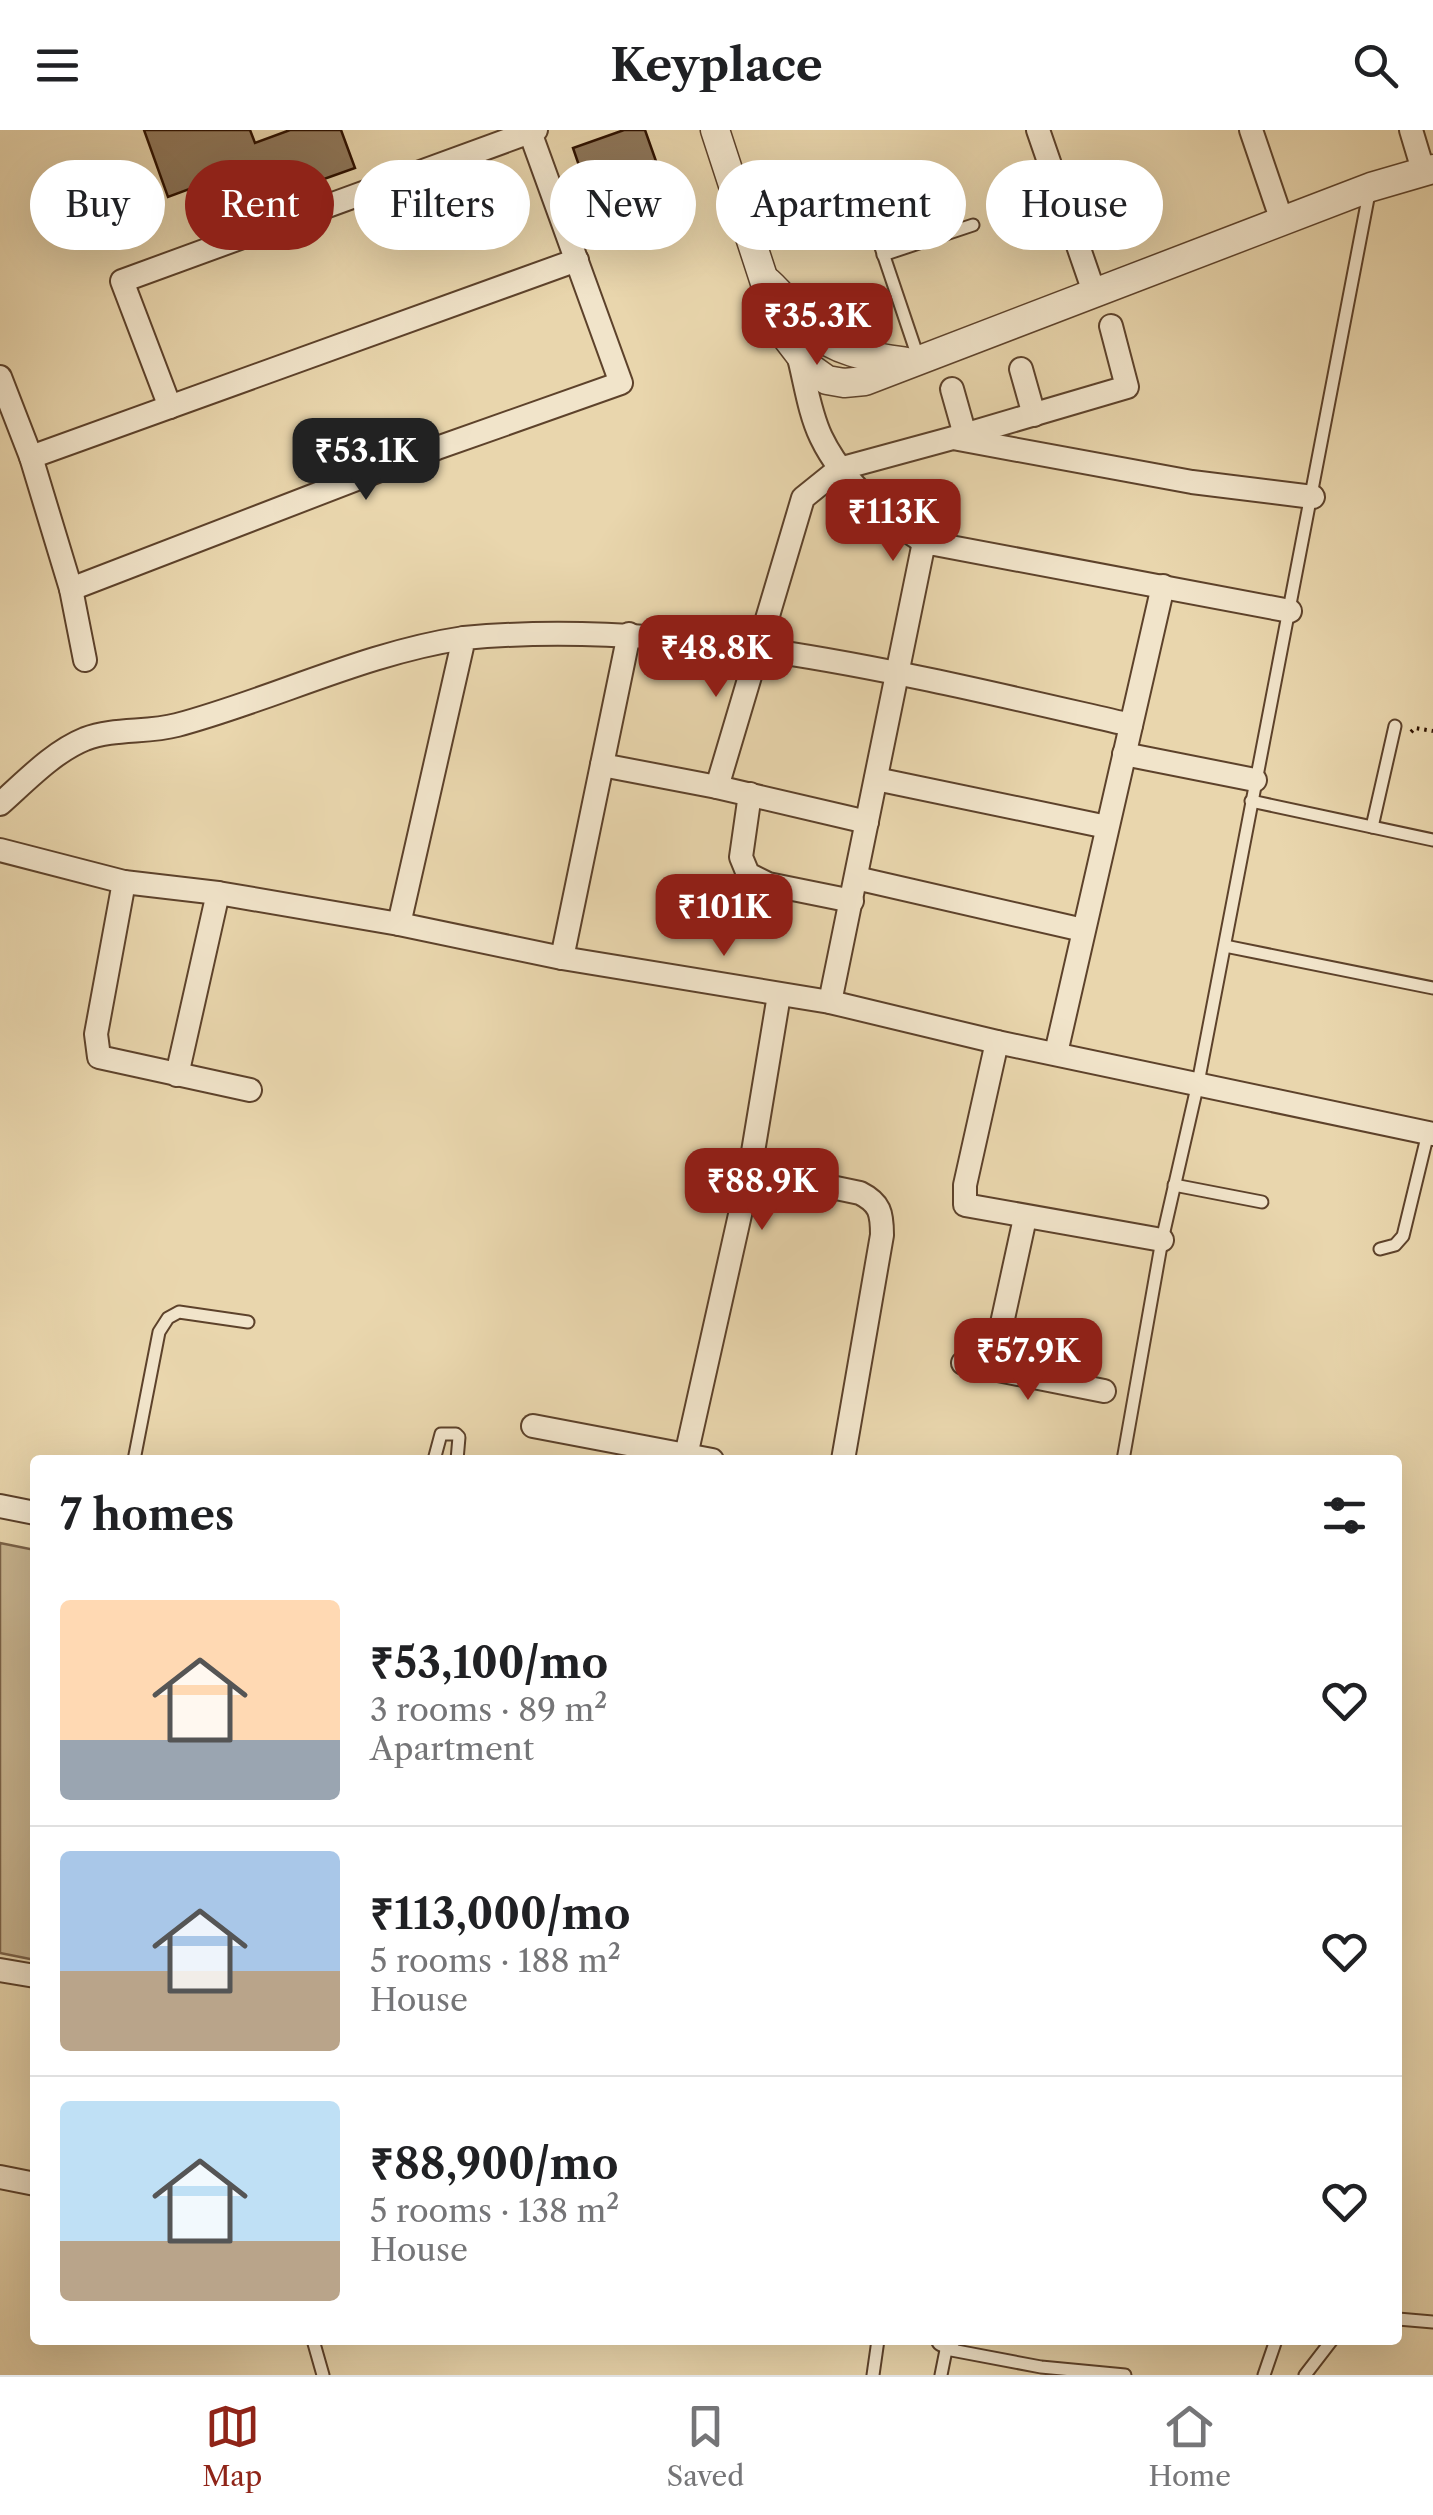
<!DOCTYPE html>
<html lang="en">
<head>
<meta charset="utf-8">
<style>
  body { margin:0; font-family:"Libre Caslon Text",serif; background:#f6f6f6; color:#202124; height:100vh; display:flex; flex-direction:column; font-size:38px; white-space:nowrap }
  * { box-sizing:border-box; margin:0 }
  p { font-size:32px; color:#757577 }
  .icon { flex:none; width:55px; height:55px; fill:none; stroke:currentColor; stroke-width:2; stroke-linecap:round; stroke-linejoin:round }
  .map { position:relative; flex:1; overflow:hidden }
  .side { position:absolute; left:30px; top:1325px; width:1372px; height:890px; display:flex; flex-direction:column; background:#fff; border-radius:10px; box-shadow:0 10px 40px #0002 }
  .side>* { flex:none }
  .banner { position:absolute; left:30px; top:30px; width:1375px; height:90px; display:flex; gap:20px }
  .price { position:absolute; translate:-50% -85px; padding:0 22px; border-radius:20px; background:#8f2418; color:#fff; font-size:32px; line-height:65px; filter:drop-shadow(0 2px 5px #0008) }
  .price::after { content:''; position:absolute; left:50%; top:60px; width:30px; height:22px; margin-left:-15px; background:inherit; clip-path:polygon(0 0,100% 0,50% 100%) }
  .price.active { background:#222; color:#fff }
  ul { padding:0; list-style:none }
  li { display:flex; align-items:center; gap:30px; height:250px; padding:0 30px }
  li+li { border-top:2px solid #e0e0e0 }
  li span { display:grid; place-items:center; flex:none; width:280px; height:200px; border-radius:10px; color:#555 }
  li>.icon { margin-inline-start:auto }
  span .icon { width:120px; height:120px; fill:#fffc; stroke-width:1 }
  li b { font-size:42px }
  h2 { display:flex; justify-content:space-between; align-items:center; height:120px; padding:0 30px; font-size:42px }
  .tag { padding:0 35px; border-radius:45px; background:#fff; box-shadow:0 10px 40px #0002; font-size:35px; line-height:90px }
  .tag.active { background:#8f2418; color:#fff }
  header { display:flex; justify-content:space-between; align-items:center; height:130px; padding:0 30px; background:#fff; font-size:45px; font-weight:700 }
  .dock { display:flex; justify-content:space-around; align-items:center; height:140px; border-top:2px solid #e0e0e0; background:#fff; font-size:28px; color:#757577 }
  .dock a { display:grid; justify-items:center; gap:5px }
  .dock .active { color:#8f2418 }
  .map>svg:first-child { display:block }
</style>
</head>
<body>
<header><svg class="icon" aria-label="menu" viewBox="0 0 24 24"><path d="M4 6h16M4 12h16M4 18h16"/></svg>Keyplace<svg class="icon" aria-label="search" viewBox="0 0 24 24"><circle cx="10" cy="10" r="6"/><path d="M15 15l6 6"/></svg></header>
<div class="map">
<svg width="1433" height="2245" viewBox="0 0 1433 2245">
  <rect width="100%" height="100%" fill="#e9d6ad"/>
  <filter id="stains"><feTurbulence type="fractalNoise" baseFrequency=".002" numOctaves="4"/><feColorMatrix values="0 0 0 0 .2 0 0 0 0 .09 0 0 0 0 .02 0 0 0 .5 -.17"/></filter>
  <radialGradient id="worn" r=".72"><stop offset=".6" stop-color="#630" stop-opacity="0"/><stop offset="1" stop-color="#630" stop-opacity=".3"/></radialGradient>
  <path fill="#c9b590" stroke="#7c6348" stroke-width="2.5" d="M0,1413L35,1420V1830L0,1823Z"/>
  <g fill="#8f775a" stroke="#2e1100" stroke-width="2.5">
    <path d="M144,0H250L255,13L290,0H341L355,38L268,69L265,62L212,86L200,55L168,67Z"/>
    <path d="M624,0H645L657,34L587,59L573,18Z"/>
  </g>
  <g fill="none" stroke-linecap="round" stroke-linejoin="round">
    <defs>
      <g id="service">
        <path d="M747,91L836,56H853L865,70L919,230"/>
        <path d="M883,125L973,95"/>
        <path d="M1251,671L1433,710"/>
        <path d="M1372,697L1395,596"/>
        <path d="M1225,816L1433,858"/>
        <path d="M1174,1055L1262,1072"/>
        <path d="M1380,1119L1395,1115L1403,1106L1428,1003"/>
        <path d="M134,1330L159,1202L168,1188L179,1182L248,1192"/>
        <path d="M434,1330L441,1304H456L459,1307L457,1330"/>
        <path d="M1123,1330L1162,1110L1198,953L1370,58"/>
        <path d="M1398,2189L1433,2192"/>
        <path d="M313,2210L323,2245"/>
        <path d="M946,2219L1041,2237L1125,2245"/>
        <path d="M873,2245L878,2210"/>
        <path d="M941,2245L947,2215"/>
        <path d="M1264,2245L1276,2210"/>
        <path d="M1305,2245L1332,2210"/>
      </g>
      <g id="minor">
        <path d="M1038,0L1094,162"/>
        <path d="M1251,0L1282,91"/>
        <path d="M1411,0L1423,40"/>
        <path d="M798,224C805,250 809,282 821,307C842,351 883,386 924,412"/>
        <path d="M1021,239L1034,285"/>
        <path d="M0,247L31,327L71,459L437,318L621,253L530,2L536,0"/>
        <path d="M952,259L965,305"/>
        <path d="M170,277L122,151L530,2"/>
        <path d="M957,307L1127,257L1111,196"/>
        <path d="M31,327L577,130"/>
        <path d="M71,459L85,530"/>
        <path d="M1124,624L1255,650"/>
        <path d="M602,635L717,657"/>
        <path d="M876,649L1107,697"/>
        <path d="M750,664L741,727L748,744L768,754L852,771"/>
        <path d="M0,674C26,651 53,622 85,609C114,598 147,603 177,595C274,569 364,523 464,508"/>
        <path d="M867,692L717,657L803,368L839,339L953,308L1192,352L1313,367"/>
        <path d="M0,720L124,752L218,763L399,794L562,828L830,872L997,912L1433,1004"/>
        <path d="M856,748L1083,800"/>
        <path d="M124,752L96,904L99,927L250,960"/>
        <path d="M399,794L464,508C685,487 916,546 1131,595"/>
        <path d="M562,828L629,504"/>
        <path d="M830,872L924,412L1290,481"/>
        <path d="M997,912L965,1055V1075L1162,1110"/>
        <path d="M1056,923L1163,456"/>
        <path d="M177,945L218,763"/>
        <path d="M750,1040L860,1063C880,1073 882,1083 882,1105L843,1330"/>
        <path d="M963,1233L1104,1261"/>
        <path d="M992,1239L1025,1088"/>
        <path d="M533,1296L712,1330"/>
        <path d="M685,1330L750,1040L779,865"/>
        <path d="M0,1376L35,1383"/>
        <path d="M0,1840L35,1846"/>
        <path d="M0,2047L35,2054"/>
        <path d="M943,2210L948,2211"/>
      </g>
      <g id="tertiary">
        <path d="M715,0L780,199L810,238L827,250L844,253L865,251L1371,57L1433,39"/>
        <path d="M768,152C785,167 795,184 811,199C837,224 873,227 907,232"/>
      </g>
    </defs>
    <use href="#service" stroke="#5d422b" stroke-width="15"/>
    <use href="#minor" stroke="#5d422b" stroke-width="26"/>
    <use href="#tertiary" stroke="#5d422b" stroke-width="31"/>
    <path stroke="#2e1100" stroke-width="4" stroke-dasharray="2.5 5" stroke-linecap="butt" d="M1411,602L1415,598L1433,601"/>
    <use href="#service" stroke="#f1e4ca" stroke-width="11"/>
    <use href="#minor" stroke="#f1e4ca" stroke-width="22"/>
    <use href="#tertiary" stroke="#f1e4ca" stroke-width="28"/>
  </g>
  <rect width="100%" height="100%" filter="url(#stains)"/>
  <rect width="100%" height="100%" fill="url(#worn)"/>
</svg>
<b class="price" style="left:817px;top:238px">₹35.3K</b>
<b class="price active" style="left:366px;top:373px">₹53.1K</b>
<b class="price" style="left:893px;top:434px">₹113K</b>
<b class="price" style="left:716px;top:570px">₹48.8K</b>
<b class="price" style="left:724px;top:829px">₹101K</b>
<b class="price" style="left:762px;top:1103px">₹88.9K</b>
<b class="price" style="left:1028px;top:1273px">₹57.9K</b>
<div class="banner">
<a class="tag">Buy</a>
<a class="tag active">Rent</a>
<a class="tag">Filters</a>
<a class="tag">New</a>
<a class="tag">Apartment</a>
<a class="tag">House</a>
</div>
<section class="side">
<h2>7 homes<svg class="icon" aria-label="filters" viewBox="0 0 24 24"><path d="M4 7h16M4 17h16"/><circle cx="9" cy="7" r="2"/><circle cx="15" cy="17" r="2"/></svg></h2>
<ul>
<li><span style="background:linear-gradient(#ffd9b3 70%,#9aa5b1 0)"><svg class="icon" aria-label="home" viewBox="0 0 24 24"><path d="M3 11l9-7 9 7M6 9v11h12V9"/></svg></span><div><b>₹53,100/mo</b><p>3 rooms · 89 m²</p><p>Apartment</p></div><svg class="icon" aria-label="heart" viewBox="0 0 24 24"><path d="M12 20l-8-8c-3-5 5-10 8-4 3-6 11-1 8 4z"/></svg></li>
<li><span style="background:linear-gradient(#a9c7e8 60%,#b9a48a 0)"><svg class="icon" aria-label="home" viewBox="0 0 24 24"><path d="M3 11l9-7 9 7M6 9v11h12V9"/></svg></span><div><b>₹113,000/mo</b><p>5 rooms · 188 m²</p><p>House</p></div><svg class="icon" aria-label="heart" viewBox="0 0 24 24"><path d="M12 20l-8-8c-3-5 5-10 8-4 3-6 11-1 8 4z"/></svg></li>
<li><span style="background:linear-gradient(#bfe0f5 70%,#b9a48a 0)"><svg class="icon" aria-label="home" viewBox="0 0 24 24"><path d="M3 11l9-7 9 7M6 9v11h12V9"/></svg></span><div><b>₹88,900/mo</b><p>5 rooms · 138 m²</p><p>House</p></div><svg class="icon" aria-label="heart" viewBox="0 0 24 24"><path d="M12 20l-8-8c-3-5 5-10 8-4 3-6 11-1 8 4z"/></svg></li>
</ul>
</section>
</div>
<nav class="dock">
<a class="active"><svg class="icon" aria-label="map" viewBox="0 0 24 24"><path d="M3 6l6-2 6 2 6-2v14l-6 2-6-2-6 2zM9 4v14M15 6v14"/></svg>Map</a>
<a><svg class="icon" aria-label="saved" viewBox="0 0 24 24"><path d="M7 4h10v16l-5-4-5 4z"/></svg>Saved</a>
<a><svg class="icon" aria-label="home" viewBox="0 0 24 24"><path d="M3 11l9-7 9 7M6 9v11h12V9"/></svg>Home</a>
</nav>
</body>
</html>
